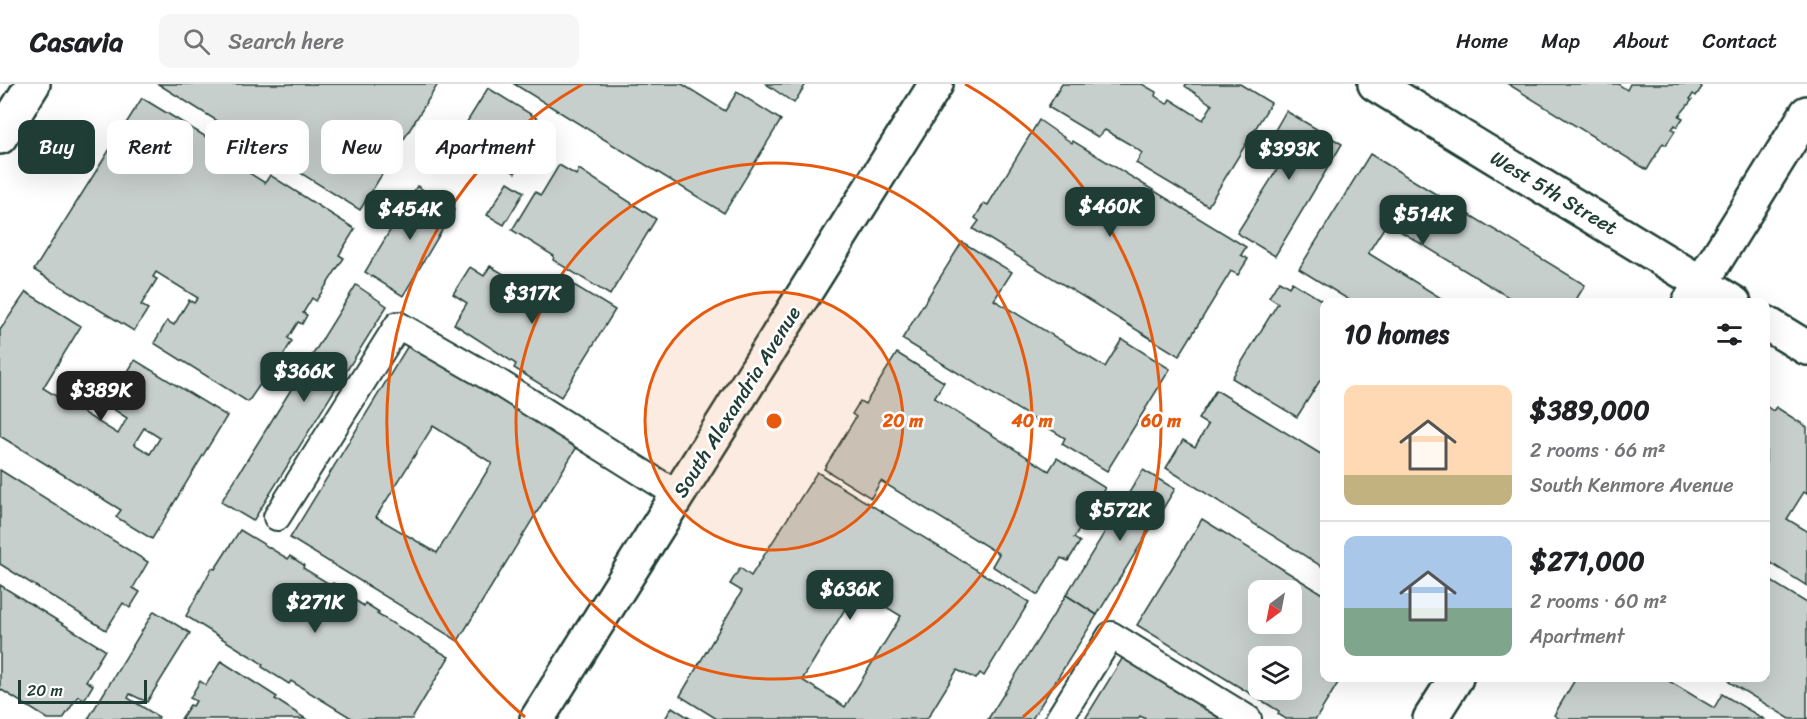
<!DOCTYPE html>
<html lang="en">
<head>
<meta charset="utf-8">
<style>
  body { margin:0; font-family:Sriracha,sans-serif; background:#f6f6f6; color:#202124; height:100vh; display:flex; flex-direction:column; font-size:22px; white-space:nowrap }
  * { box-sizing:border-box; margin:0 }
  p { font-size:20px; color:#757577 }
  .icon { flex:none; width:33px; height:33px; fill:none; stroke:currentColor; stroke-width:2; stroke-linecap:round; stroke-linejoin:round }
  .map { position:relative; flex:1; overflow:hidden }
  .side { position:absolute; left:1320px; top:214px; width:450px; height:384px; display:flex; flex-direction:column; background:#fff; border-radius:12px; box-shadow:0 6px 24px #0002 }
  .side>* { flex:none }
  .guide { position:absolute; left:18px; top:36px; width:570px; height:54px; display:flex; gap:12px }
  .needle { width:39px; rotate:212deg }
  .fabs { position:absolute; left:1248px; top:496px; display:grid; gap:12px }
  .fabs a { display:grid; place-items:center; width:54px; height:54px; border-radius:12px; background:#fff; box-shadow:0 6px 24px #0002; font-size:30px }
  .scale { position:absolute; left:18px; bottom:15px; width:129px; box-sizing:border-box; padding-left:6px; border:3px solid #1f3d34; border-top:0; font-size:16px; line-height:21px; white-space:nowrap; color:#1f3d34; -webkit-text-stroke:4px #fff; paint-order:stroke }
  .price { position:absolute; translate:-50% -51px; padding:0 14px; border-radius:12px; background:#1f3d34; color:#fff; font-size:20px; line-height:39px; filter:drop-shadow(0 2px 3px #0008) }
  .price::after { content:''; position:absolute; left:50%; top:36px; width:18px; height:14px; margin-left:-9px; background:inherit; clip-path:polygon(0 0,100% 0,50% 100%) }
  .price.selected { background:#222; color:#fff }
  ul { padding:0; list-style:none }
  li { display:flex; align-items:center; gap:18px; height:150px; padding:0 24px }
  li+li { border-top:2px solid #e0e0e0 }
  li span { display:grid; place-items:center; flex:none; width:168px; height:120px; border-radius:12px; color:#555 }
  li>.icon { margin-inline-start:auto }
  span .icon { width:72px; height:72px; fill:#fffc; stroke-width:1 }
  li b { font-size:26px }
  h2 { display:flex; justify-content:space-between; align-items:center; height:72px; padding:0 24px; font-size:26px }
  .chip { padding:0 21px; border-radius:12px; background:#fff; box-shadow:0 6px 24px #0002; font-size:21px; line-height:54px }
  .chip.selected { background:#1f3d34; color:#fff }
  header { display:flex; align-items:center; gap:36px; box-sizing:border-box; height:84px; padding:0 30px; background:#fff; border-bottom:2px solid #e0e0e0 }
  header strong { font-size:28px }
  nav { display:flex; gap:33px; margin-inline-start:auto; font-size:21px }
  .search { width:420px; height:54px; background:#f6f6f6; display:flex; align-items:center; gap:15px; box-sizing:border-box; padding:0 21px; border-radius:12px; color:#757577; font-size:22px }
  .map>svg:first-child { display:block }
</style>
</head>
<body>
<header>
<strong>Casavia</strong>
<div class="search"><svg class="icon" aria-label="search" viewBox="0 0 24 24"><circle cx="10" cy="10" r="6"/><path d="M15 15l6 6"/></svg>Search here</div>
<nav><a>Home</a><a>Map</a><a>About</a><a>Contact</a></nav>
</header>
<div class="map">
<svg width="1807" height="635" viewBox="0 0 1807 635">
  <rect width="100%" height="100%" fill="#fff"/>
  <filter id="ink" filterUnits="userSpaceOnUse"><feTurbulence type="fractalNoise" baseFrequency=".0167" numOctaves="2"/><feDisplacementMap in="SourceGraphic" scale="12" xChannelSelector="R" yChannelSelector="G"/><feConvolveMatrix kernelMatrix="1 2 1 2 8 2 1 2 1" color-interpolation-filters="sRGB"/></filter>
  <g filter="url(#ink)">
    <g fill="#c7cfcc" stroke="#1f3d34" stroke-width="1.5" fill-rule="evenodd">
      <path d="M158,0H438L360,126Z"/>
      <path d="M514,0H682L725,27L737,8L781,36L724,129Z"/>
      <path d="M766,0H806L794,19Z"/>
      <path d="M1062,0H1142L1156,8L1155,12L1167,20L1170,15L1203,36L1212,21L1185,2L1186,0H1240L1271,19L1208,122L1136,79L1142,69L1131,61L1105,46L1098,53L1048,23Z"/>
      <path d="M1508,0H1618L1627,6L1630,0H1699L1702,3L1696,12L1693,10L1690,15L1692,16L1679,32L1683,34L1677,43L1675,41L1672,45L1675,47L1666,61L1663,59L1647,86Z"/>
      <path d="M488,4L545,39L515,89L457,54Z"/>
      <path d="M142,14L231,68L227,75L265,99L270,91L355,145L339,171L344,174L316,217L312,214L303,229L307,231L302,240L298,238L288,254L292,257L265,301L261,299L248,318L154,259L167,237L174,241L189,216L194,219L198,214L156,188L153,193L157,195L141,221L148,225L134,247L34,186Z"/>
      <path d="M1286,27L1342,60L1275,172L1237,149L1280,81L1262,69Z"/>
      <path d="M1039,36L1072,59L1073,57L1246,163L1241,171L1248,175L1238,191L1231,187L1179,272L973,145L979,137L975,134L984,119L988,121Z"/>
      <path d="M1370,70L1585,201L1574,219H1507L1510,214L1387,139L1368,169L1449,219H1354L1299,185Z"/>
      <path d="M559,81L576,91L579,85L656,135L610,211L553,176L554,172L512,146L535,108L541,111Z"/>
      <path d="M508,98L524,108L504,141L487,131Z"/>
      <path d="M417,102L454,126L403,212L365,188Z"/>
      <path d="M962,158L1012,188L994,216L1105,283L1122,255L1170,285L1107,387L1062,360L1065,354L902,255Z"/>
      <path d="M490,182L555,220L569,198L615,226L561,313L514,284L516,280L454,240L467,219L453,210L470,183L484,192Z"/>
      <path d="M1279,197L1289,203L1292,198L1326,219L1324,290L1297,333L1232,294L1278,219L1269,213Z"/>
      <path d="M356,201L387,222L253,437L221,418Z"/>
      <path d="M26,208L81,242L43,304L118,350L127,334L107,321L135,276L227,332L152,455L116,433L121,426L0,352V246ZM144,344L160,354L150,370L134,360Z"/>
      <path d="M412,255L580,358L458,557L290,454ZM433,342L492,379L437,469L376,433Z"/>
      <path d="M897,269L944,298L934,314L1049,387L1057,374L1105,404L1074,454L1080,458L1068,477L1061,474L1038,511L992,482L999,470L881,397L871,414L824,385L856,333L852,330L860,317L865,320Z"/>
      <path d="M1216,306L1324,372V484L1166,384L1183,356L1195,363L1208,341L1198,335Z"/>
      <path d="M1766,322L1773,327L1776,323L1807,343V410L1804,408L1787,435L1807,447V502L1766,476Z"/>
      <path d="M0,386L148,478L133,504L140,508L130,524L123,519L106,546L0,480Z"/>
      <path d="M1143,386L1175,405L1097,531L1066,511Z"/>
      <path d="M817,388L1029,518L984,592L980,589L976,595L957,586L927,635H717L680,612L742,507L730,500L740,484L751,492ZM857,505L901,532L845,623L802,596Z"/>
      <path d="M1202,435L1324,511V594H1341L1316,635H1286L1278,630L1279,627L1137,541ZM1258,507H1292V540H1258ZM1258,573H1292V606H1258Z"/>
      <path d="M240,446L288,475L290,472L304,481L303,484L331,501L333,499L346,507L345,510L364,522L365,519L379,528L377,530L449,573L412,635H353L291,597L289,600L262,583L263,580L186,532L212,484L215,485Z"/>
      <path d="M1766,494L1807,519V635H1790L1729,598L1731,594H1766Z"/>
      <path d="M0,501L105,566L86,597L93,601L84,616L78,612L63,635H48L0,605Z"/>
      <path d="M1066,511L1097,531L1032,635H988Z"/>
      <path d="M154,527L190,549L147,618L130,610L128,614L159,633L158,635H88Z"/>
      <path d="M1125,570L1192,611L1191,616L1197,614L1206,619L1208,627L1221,635H1146L1140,632L1138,635H1085Z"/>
      <path d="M221,577L277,613L275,615L306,635H181L190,621L193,622L196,617L190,614L200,597L206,601Z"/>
      <path d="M1576,594H1664L1714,624L1722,610L1764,635H1560L1554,631Z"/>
      <path d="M672,623L691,635H665Z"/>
    </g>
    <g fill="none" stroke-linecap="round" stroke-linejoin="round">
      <defs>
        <g id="service">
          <path d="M277,433L398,241L496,297L678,411"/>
          <path d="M1059,635L1111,551L1248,635"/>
        </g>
        <g id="minor">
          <path d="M1375,0L1734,219"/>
          <path d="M0,53L33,0"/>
          <path d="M1689,219L1807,29"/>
          <path d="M1766,239L1807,264"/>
          <path d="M537,635L936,0"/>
          <path d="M1430,635L1456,594"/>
        </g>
      </defs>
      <use href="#service" stroke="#1f3d34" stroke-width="30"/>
      <use href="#minor" stroke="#1f3d34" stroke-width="38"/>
      <use href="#service" stroke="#fff" stroke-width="26"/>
      <use href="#minor" stroke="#fff" stroke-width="33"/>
    </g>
  </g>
  <circle cx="774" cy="337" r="129" fill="#e8590c" fill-opacity=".12"/>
  <g fill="none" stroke="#e8590c" stroke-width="3">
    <circle cx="774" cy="337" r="129"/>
    <circle cx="774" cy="337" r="258"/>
    <path d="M525 633A387 387 0 0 1 583 0M965 0A387 387 0 0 1 1023 633"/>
  </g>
  <g text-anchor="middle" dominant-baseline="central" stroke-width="5" stroke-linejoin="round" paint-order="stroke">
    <g font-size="20" fill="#1f3d34" stroke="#fff">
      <text transform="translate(1554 109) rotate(31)">West 5th Street</text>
      <text transform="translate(737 318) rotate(-58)">South Alexandria Avenue</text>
    </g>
  </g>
  <circle cx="774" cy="337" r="9" fill="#e8590c" stroke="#fff" stroke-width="3"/>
  <g font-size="18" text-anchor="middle" font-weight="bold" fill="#e8590c" stroke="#fff" stroke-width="5" stroke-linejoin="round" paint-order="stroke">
    <text x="903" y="343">20 m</text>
    <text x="1032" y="343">40 m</text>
    <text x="1161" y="343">60 m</text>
  </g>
</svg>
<div class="fabs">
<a><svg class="needle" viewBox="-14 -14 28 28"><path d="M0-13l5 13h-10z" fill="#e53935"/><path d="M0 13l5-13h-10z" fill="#757577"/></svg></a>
<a><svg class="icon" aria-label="layers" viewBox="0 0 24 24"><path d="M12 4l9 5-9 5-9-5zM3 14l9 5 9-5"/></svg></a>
</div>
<div class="scale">20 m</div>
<b class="price" style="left:1289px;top:97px">$393K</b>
<b class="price" style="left:1110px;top:154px">$460K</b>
<b class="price" style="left:410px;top:157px">$454K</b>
<b class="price" style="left:1423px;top:162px">$514K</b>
<b class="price" style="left:532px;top:241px">$317K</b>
<b class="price" style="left:304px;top:319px">$366K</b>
<b class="price selected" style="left:101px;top:338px">$389K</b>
<b class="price" style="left:1120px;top:458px">$572K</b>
<b class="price" style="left:850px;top:537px">$636K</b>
<b class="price" style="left:315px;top:550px">$271K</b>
<div class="guide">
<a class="chip selected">Buy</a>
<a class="chip">Rent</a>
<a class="chip">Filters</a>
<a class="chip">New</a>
<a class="chip">Apartment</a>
</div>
<section class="side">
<h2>10 homes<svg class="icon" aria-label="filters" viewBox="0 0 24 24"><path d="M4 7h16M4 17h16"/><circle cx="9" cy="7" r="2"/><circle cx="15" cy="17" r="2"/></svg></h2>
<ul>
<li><span style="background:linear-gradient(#ffd9b3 75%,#c2b280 0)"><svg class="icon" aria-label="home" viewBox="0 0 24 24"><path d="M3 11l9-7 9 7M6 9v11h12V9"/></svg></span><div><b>$389,000</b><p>2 rooms · 66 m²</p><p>South Kenmore Avenue</p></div></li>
<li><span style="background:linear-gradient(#a9c7e8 60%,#7fa58c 0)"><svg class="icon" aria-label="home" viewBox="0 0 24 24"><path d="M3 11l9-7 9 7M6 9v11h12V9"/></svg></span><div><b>$271,000</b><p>2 rooms · 60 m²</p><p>Apartment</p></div></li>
</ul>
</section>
</div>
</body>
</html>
